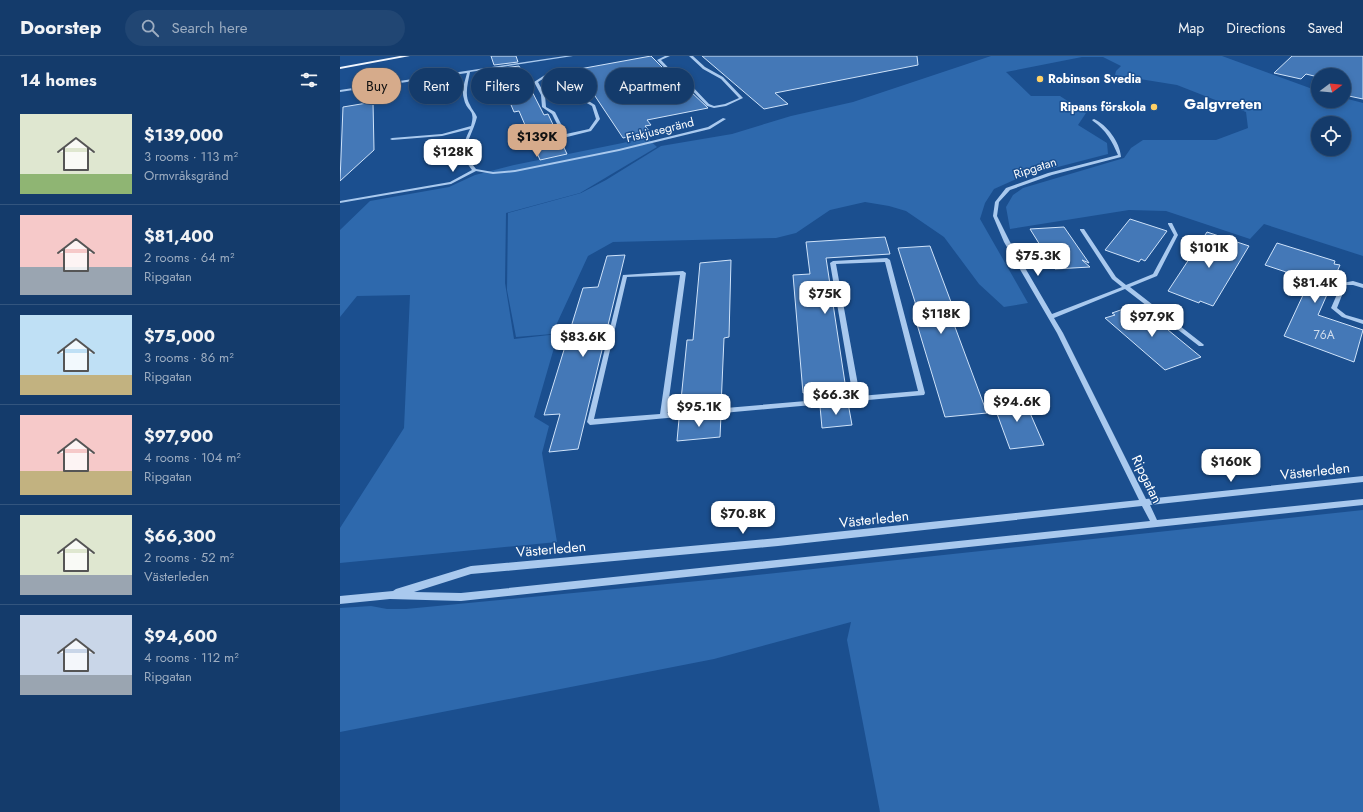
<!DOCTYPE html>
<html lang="en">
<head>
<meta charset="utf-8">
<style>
  body { margin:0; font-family:Jost,sans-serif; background:#214673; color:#f1f3f6; height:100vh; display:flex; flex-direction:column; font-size:15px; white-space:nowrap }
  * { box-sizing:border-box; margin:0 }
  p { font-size:13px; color:#9dadc1 }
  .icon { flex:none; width:22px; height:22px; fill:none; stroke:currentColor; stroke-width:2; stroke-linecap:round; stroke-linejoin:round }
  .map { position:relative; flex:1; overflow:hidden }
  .side { display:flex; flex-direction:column; background:#143b6b; width:340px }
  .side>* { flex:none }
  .top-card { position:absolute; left:12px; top:12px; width:380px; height:36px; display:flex; gap:8px }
  .needle { width:26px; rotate:74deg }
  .tools { position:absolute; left:971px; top:12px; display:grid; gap:8px }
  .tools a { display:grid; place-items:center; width:40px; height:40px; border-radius:50%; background:#143b6b; box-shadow:0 2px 6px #0003,0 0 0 1px #33557e; font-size:20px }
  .price { position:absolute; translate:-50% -34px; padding:0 9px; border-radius:8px; background:#fff; color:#222; font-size:13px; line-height:26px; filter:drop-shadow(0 1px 2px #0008) }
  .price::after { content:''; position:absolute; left:50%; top:24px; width:12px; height:9px; margin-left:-6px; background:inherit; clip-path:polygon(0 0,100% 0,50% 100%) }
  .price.active { background:#d6ab8b; color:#111 }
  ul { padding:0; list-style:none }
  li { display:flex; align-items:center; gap:12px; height:100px; padding:0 20px }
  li+li { border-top:1px solid #33557e }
  li span { display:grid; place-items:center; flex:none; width:112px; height:80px; border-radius:0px; color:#555 }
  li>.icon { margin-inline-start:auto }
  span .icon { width:48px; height:48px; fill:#fffc; stroke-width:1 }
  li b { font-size:17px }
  h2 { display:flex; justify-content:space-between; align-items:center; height:48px; padding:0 20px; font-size:17px }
  .pill { padding:0 14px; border-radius:18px; background:#143b6b; box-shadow:0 2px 6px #0003,0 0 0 1px #33557e; font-size:14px; line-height:36px }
  .pill.active { background:#d6ab8b; color:#111 }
  header { display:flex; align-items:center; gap:24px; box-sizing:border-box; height:56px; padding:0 20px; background:#143b6b; border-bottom:1px solid #33557e }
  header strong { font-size:19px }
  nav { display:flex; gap:22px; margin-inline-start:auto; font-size:14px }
  .search { width:280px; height:36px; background:#214673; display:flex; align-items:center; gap:10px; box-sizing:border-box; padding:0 14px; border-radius:22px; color:#9dadc1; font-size:15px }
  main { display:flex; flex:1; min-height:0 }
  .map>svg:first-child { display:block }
</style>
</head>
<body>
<header>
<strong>Doorstep</strong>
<div class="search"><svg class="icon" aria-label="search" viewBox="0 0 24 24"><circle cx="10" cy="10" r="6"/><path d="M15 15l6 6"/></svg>Search here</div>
<nav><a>Map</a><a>Directions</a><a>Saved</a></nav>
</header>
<main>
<section class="side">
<h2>14 homes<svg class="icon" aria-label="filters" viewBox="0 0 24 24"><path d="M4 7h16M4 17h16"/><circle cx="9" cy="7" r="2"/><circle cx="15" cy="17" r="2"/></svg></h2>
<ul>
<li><span style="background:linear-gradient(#dfe7d0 75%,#8fb573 0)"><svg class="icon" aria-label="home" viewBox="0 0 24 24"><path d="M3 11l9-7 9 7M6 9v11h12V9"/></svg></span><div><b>$139,000</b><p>3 rooms · 113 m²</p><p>Ormvråksgränd</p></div></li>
<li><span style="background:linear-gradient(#f6c9c9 65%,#9aa5b1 0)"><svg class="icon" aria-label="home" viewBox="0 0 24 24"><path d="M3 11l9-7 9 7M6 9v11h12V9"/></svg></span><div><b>$81,400</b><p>2 rooms · 64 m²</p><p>Ripgatan</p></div></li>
<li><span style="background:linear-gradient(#bfe0f5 75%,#c2b280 0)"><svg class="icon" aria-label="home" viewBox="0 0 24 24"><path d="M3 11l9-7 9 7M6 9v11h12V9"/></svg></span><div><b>$75,000</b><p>3 rooms · 86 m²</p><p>Ripgatan</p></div></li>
<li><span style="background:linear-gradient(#f6c9c9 70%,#c2b280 0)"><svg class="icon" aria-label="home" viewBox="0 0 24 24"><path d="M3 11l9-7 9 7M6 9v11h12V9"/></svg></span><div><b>$97,900</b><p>4 rooms · 104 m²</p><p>Ripgatan</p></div></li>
<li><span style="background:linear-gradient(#dfe7d0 75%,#9aa5b1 0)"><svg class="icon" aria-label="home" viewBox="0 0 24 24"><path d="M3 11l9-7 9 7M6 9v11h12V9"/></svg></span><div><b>$66,300</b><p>2 rooms · 52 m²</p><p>Västerleden</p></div></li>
<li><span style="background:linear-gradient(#c9d6e8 75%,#9aa5b1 0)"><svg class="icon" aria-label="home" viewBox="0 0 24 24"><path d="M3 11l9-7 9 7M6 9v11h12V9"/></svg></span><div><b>$94,600</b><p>4 rooms · 112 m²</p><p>Ripgatan</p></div></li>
</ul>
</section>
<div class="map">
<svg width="1023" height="756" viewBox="0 0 1023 756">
  <rect width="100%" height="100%" fill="#1b4f8f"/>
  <g fill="#2e69ad" fill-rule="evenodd">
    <path d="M651,0H882L978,35V45H1004V42L1023,47V200L924,168L910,183L826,155L789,154L670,173L666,151L673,139L683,132L784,102L791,92L803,84H876L908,72L906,56L837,29L775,19L776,15L781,10L763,1H742L666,16L691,40H720L746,57L738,69L767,87L768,98L683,120L654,133L645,147L640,163L688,247L664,251L639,228L604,181L566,155L549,150L525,146L490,154L456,177L436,182L273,186L248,200L212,278L176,281L167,234L168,157L241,137L266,124L321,90L392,78L451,60L513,46ZM978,67H1004V93H978Z"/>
    <path d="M307,82L317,91L240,137L166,157L165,227L174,283L218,278L194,361L209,370L202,397L217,486L0,507V472L64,372L70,239L17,240L0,261V174L30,145L109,131L135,119L174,109Z"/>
    <path d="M1023,454V756H540L507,584L511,566L374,603L0,676V552L31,550L47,553H66L379,523Z"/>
  </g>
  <g fill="#4478b7" stroke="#cfe3fa">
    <path d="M151,0H176L178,6L154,9Z"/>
    <path d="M311,0L344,33H348L368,52L307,64L311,69L305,70L310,76L283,82L249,31H246L234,14Z"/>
    <path d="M362,0H577L578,9L435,37L448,48L424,53Z"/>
    <path d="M952,0H1023V43L1004,39V19H978V21L966,18L961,23L934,17Z"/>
    <path d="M179,10L204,59L208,58L227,98L200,104L179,55L174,56L156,13Z"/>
    <path d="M33,46L34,94L0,125L3,51Z"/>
    <path d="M790,163L827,175L805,205L801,203L799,206L765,194Z"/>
    <path d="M724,171L749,207L742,204L750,211L715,213L690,173Z"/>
    <path d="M867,176L909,190L873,250L860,245L859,247L828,235Z"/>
    <path d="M545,181L550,198L486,202L507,340L479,342L478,335L463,337L453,219L470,218L466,186Z"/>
    <path d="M937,187L995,205L994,208L1000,209L978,259L1023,274L1014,306L944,280L970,224L925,209Z"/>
    <path d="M590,190L617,262L612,263L647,357L605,361L576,265H581L558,192Z"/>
    <path d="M285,199L238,393L209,396L220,358L204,359L243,232L258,231L267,200Z"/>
    <path d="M391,204L389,281L384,282L381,351L340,354L347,284H353L360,207Z"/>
    <path d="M792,250L796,254L800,252L811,260L861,301L825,314L765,262L775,259L772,257Z"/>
    <path d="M683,341L704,389L670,393L652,344Z"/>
    <path d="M508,347L512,369L482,372L480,350Z"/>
    <path d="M381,359L380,381L337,385L339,363Z"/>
  </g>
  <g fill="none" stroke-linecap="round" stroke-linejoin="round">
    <g fill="#a9c9ee" fill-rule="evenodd">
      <path d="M225,0H233L130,16C128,27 124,39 130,49C132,54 135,56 137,61C131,85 118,91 136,113L153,116L175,114L279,93L368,71L383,62L386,63L370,73L279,95L175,116L153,118L136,115L111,128L0,147V145L110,126L132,114C119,97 122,91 130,73L102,80L52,84L50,83L52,82L102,78L131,70C136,52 127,57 124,43C121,35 125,25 127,17L0,36V34Z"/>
      <path d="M325,0H330L321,4L342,26L349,27L369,48L374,50L385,48L399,42L381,23L363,13L349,0H353L365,11L383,21L403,42L386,50L374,52L367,50L347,29L340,28L317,4Z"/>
      <path d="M208,17H227L247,44L255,49L260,63L251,75L227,81L223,80L212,58L202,51L201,39L194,26ZM209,19H225L245,46L252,50L256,63L249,73L226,78L215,56L206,51L205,39L198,26Z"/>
      <path d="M754,63C767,69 780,86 781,101L712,119L670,134L659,146L657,160L670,186L712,258L782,231L772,223L740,174V173H744L776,221L786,229L813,218L834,179L828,168V167H832L838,179L817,220L790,231L863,288L864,289L863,290H859L785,233L714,262L723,277L806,443L1023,420V426L810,449L817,464L1023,443V449L121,545L50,543L0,548V540L53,535L56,533L131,510L438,482L799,444L717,277L664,186L653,160L655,146L666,132L708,117L778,99C772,85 766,74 753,65L752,64ZM802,450L810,465L121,537L74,536L131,518L438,490Z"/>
      <path d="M547,202L550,204L585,337L584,339L250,369L247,366L283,219L343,215L346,217L327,357L513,341L490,207L493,205ZM545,206L578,335L520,340L496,208ZM340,219L320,358L254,363L287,221Z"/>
      <path d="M1013,225L1023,228V232L1013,229H1006L997,252L1006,259L1023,264V268L1002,261L991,252L1002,227Z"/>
    </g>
    <path fill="#f0f6ff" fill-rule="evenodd" d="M60,0H70L0,13V11Z"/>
  </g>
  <g fill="#ffd166" stroke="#1b4f8f" stroke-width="1.5">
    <circle cx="700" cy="23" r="4"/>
    <circle cx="814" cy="51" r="4"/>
  </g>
  <g text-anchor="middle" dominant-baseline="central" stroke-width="3" stroke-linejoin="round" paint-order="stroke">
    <g font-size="12" font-weight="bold" fill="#fff" stroke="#1b4f8f" text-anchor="start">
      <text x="708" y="23">Robinson Svedia</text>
      <text x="806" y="51" text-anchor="end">Ripans förskola</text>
    </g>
    <g font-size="12" fill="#fff" stroke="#1b4f8f">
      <text transform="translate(320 74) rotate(-14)">Fiskjusegränd</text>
      <text transform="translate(695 112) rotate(-18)">Ripgatan</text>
    </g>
    <g font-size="12" fill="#d0dded">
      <text x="984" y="279">76A</text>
    </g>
    <g font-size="14" fill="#fff" stroke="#1b4f8f">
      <text transform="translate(975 415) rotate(-6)">Västerleden</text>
      <text transform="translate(807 423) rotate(64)">Ripgatan</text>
      <text transform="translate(534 463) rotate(-6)">Västerleden</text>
      <text transform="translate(211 493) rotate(-5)">Västerleden</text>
    </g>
    <g font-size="15" font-weight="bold" fill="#fff" stroke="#1b4f8f">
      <text x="883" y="48">Galgvreten</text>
    </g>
  </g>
</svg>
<div class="tools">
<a><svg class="needle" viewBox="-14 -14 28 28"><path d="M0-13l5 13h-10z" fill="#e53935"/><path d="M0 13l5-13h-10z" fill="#9dadc1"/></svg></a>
<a><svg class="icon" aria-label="locate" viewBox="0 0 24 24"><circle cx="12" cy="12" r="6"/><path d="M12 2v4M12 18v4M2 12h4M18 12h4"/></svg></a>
</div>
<b class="price active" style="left:197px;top:102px">$139K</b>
<b class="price" style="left:113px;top:117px">$128K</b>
<b class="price" style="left:869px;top:213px">$101K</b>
<b class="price" style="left:698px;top:221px">$75.3K</b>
<b class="price" style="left:975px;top:248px">$81.4K</b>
<b class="price" style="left:485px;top:259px">$75K</b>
<b class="price" style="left:601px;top:279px">$118K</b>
<b class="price" style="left:812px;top:282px">$97.9K</b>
<b class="price" style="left:243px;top:302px">$83.6K</b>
<b class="price" style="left:496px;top:360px">$66.3K</b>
<b class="price" style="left:677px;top:367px">$94.6K</b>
<b class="price" style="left:359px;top:372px">$95.1K</b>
<b class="price" style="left:891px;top:427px">$160K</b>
<b class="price" style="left:403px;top:479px">$70.8K</b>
<div class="top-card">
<a class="pill active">Buy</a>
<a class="pill">Rent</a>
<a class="pill">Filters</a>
<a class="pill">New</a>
<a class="pill">Apartment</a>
</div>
</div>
</main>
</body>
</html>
